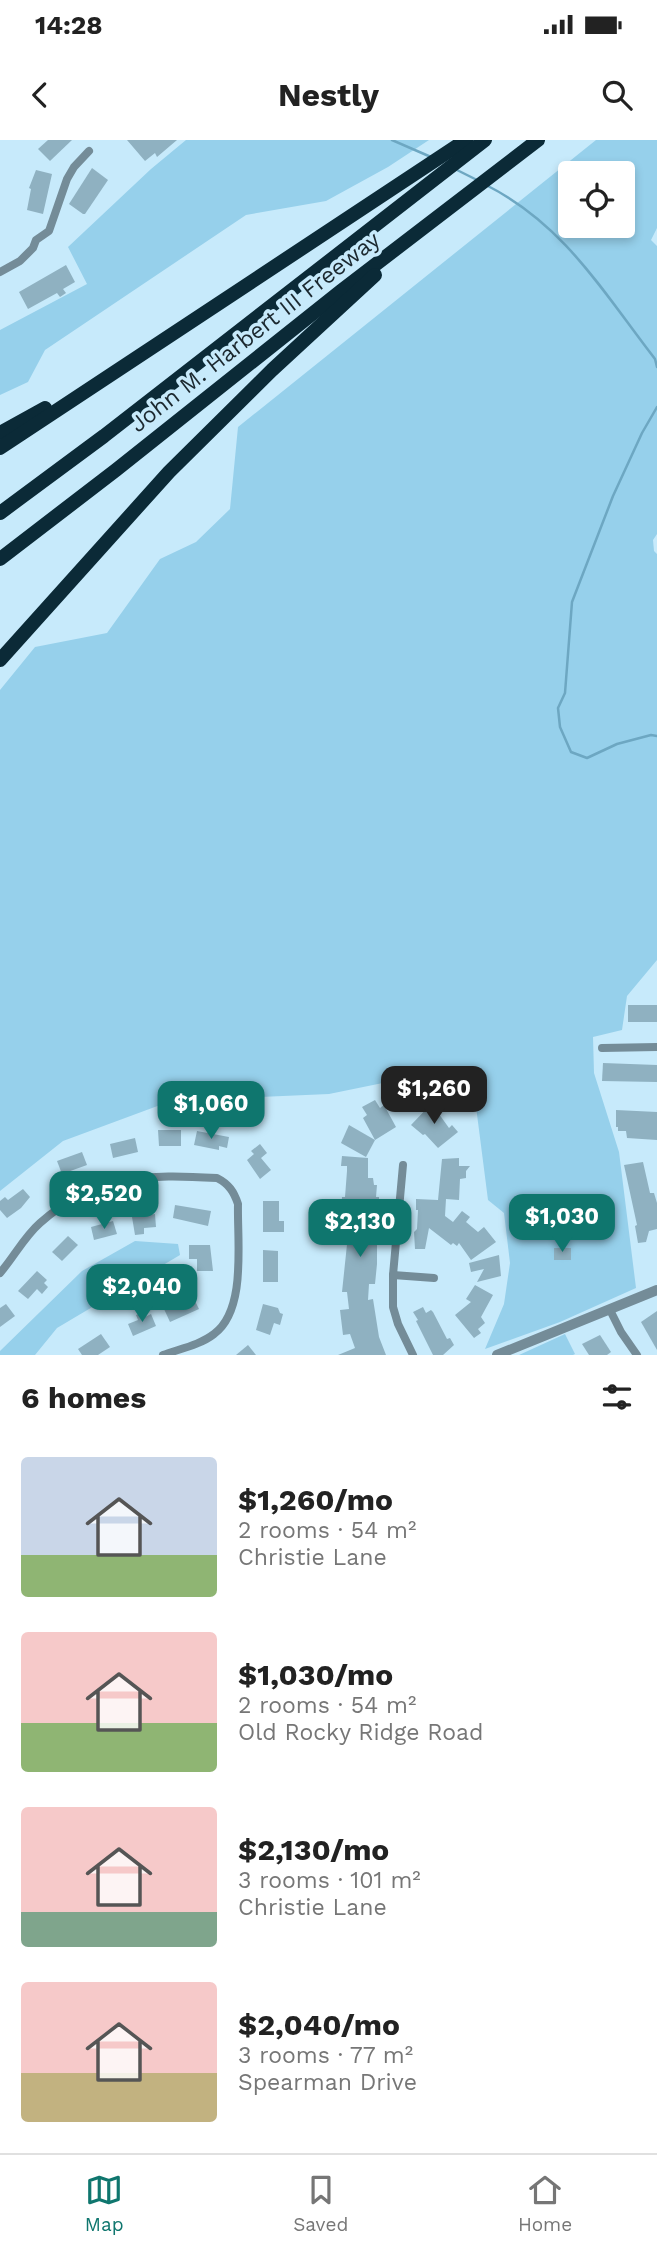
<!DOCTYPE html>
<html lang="en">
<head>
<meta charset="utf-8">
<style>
  body { margin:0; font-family:"Work Sans",sans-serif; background:#f2f2f2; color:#222; height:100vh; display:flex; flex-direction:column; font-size:26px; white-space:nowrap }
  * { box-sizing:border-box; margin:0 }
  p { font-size:23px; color:#767676 }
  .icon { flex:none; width:38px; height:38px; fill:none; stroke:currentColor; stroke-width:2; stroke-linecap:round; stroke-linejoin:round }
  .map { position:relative; height:1215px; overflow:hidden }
  .panel { display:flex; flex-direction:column; background:#fff; flex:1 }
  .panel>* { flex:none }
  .buttons { position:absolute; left:558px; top:21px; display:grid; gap:14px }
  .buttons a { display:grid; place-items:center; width:77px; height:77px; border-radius:7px; background:#fff; box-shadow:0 4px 10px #0003; font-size:35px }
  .price { position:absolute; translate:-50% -60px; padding:0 16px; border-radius:14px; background:#0f766e; color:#fff; font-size:23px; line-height:46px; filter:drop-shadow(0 2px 4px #0008) }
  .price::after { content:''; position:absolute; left:50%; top:42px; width:21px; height:16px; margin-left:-10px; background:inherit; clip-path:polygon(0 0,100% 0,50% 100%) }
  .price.active { background:#222; color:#fff }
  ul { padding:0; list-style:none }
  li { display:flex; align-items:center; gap:21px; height:175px; padding:0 21px }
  li span { display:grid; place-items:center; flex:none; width:196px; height:140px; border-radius:7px; color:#555 }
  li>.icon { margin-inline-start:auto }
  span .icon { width:84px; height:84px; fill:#fffc; stroke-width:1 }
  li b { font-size:30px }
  h2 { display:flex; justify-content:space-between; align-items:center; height:84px; padding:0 21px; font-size:30px }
  .status { display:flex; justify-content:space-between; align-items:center; height:49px; padding:0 35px; background:#fff; direction:ltr }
  .status svg { height:19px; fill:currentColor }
  header { display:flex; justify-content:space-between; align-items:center; height:91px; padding:0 21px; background:#fff; font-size:32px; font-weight:700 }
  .tabs { display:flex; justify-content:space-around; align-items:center; height:98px; border-top:2px solid #e0e0e0; background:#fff; font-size:19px; color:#767676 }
  .tabs a { display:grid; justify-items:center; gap:4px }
  .tabs .active { color:#0f766e }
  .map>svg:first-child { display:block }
</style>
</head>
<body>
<div class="status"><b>14:28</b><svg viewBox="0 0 49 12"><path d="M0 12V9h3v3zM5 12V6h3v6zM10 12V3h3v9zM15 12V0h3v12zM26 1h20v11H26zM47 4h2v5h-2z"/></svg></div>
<header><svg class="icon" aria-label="back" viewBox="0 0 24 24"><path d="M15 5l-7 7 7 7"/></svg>Nestly<svg class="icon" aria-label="search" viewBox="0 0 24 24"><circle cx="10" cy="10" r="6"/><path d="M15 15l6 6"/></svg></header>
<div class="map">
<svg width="657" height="1215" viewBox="0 0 657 1215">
  <rect width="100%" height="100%" fill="#c7eafb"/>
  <g fill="#96d0eb" fill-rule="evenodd">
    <path d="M186,0H429L388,27L326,61L246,75L45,210L28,242L0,255V190L87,144L68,107L151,29Z"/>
    <path d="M596,0H657V88L651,100L657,106V394L653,400L654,411L657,414V820L627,856L622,890L593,897L594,933L619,1012L636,1148L560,1182L485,1209L504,1164L510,1123L504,1073L488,1060L474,951L417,936L329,954L171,961L63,1001L0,1051V550L35,507L107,493L160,419L196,402L230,369L238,287ZM570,33H623V86H570Z"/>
    <path d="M135,1101L178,1104L180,1115L57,1188L35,1215H0V1211L82,1131Z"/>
    <path d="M565,1194L575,1214L573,1215H519Z"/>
  </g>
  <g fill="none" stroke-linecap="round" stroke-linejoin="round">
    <g stroke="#6da7c2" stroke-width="2.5">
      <path d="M392,0L431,17"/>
      <path d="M455,29L477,40"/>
      <path d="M486,45C564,84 603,152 655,219L657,227"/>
      <path d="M657,267L642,293L613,356L572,462L565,553L558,568L560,587L571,612L587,618L617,604L651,595L657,596"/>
    </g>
  </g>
  <g fill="#8fb1c1">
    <path d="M48,0H72L50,21L38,9Z"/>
    <path d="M127,0H177L157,17L155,13L145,21Z"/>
    <path d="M92,28L108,40L85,74H83L69,64Z"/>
    <path d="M36,30L52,34L43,74L27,70L31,49L29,48Z"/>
    <path d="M66,125L75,142L63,149L66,153L60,157L57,153L28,169L19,152Z"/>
    <rect x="628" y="865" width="29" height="17"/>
    <path d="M603,923L657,925V942L602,941Z"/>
    <path d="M375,960L380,968L384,965L396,987L375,1000L363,978L367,975L362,967Z"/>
    <path d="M433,962L443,969L439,974L449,988L452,985L458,992L438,1008L425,994L423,995L411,985Z"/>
    <path d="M616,970L657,972V1000L627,998L626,991H618V987H616Z"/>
    <path d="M349,985L375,1000L366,1017L341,1003Z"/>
    <path d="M158,990H181V1006H159Z"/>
    <path d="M197,991L229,997L227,1008L219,1006V1010L194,1005Z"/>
    <path d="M135,998L138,1012L113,1018L110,1004Z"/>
    <path d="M260,1004L267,1013L261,1018L271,1030L260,1039L247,1020L254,1014L251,1011Z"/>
    <path d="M82,1012L87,1025L62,1034L57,1021Z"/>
    <path d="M342,1016L368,1018V1038H373L374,1045H377L376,1057H379V1072L376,1071L374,1095H377V1124L375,1144H369L368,1160L373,1159L379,1197L386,1215H338L355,1208L350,1194L343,1195L340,1170L349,1169L347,1152H342L350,1076L341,1075L342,1057H345L347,1031V1026H341Z"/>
    <path d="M459,1018V1026H470L466,1031V1038L460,1039L459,1060L446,1059L445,1076L453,1082L462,1071L470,1077L466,1082L478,1092L484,1087L496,1102L471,1120L459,1103L457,1106L453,1103L451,1105L429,1088L425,1109H415L414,1092L417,1089L418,1070H416V1059L438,1060L442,1019Z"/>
    <path d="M643,1022L650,1053H654L657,1063V1089L649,1091L646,1102L638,1103L635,1086L637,1085L624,1025Z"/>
    <path d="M23,1049L30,1057L21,1068L7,1078L0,1070V1061L5,1057L8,1060Z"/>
    <path d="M263,1061H279V1081H284V1092H263Z"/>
    <path d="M175,1065L211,1071L208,1086L173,1078Z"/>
    <path d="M155,1074L156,1087L144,1088V1094L135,1095L132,1077Z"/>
    <path d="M113,1081L117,1094L94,1100L91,1087Z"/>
    <path d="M68,1096L78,1105L62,1121L52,1112Z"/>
    <path d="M189,1105H210L213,1131H197V1119H189Z"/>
    <rect x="554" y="1108" width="17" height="12"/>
    <path d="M263,1110L278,1111V1142H263Z"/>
    <path d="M499,1115L501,1136L477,1142L484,1129L471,1132L469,1123Z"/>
    <path d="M37,1131L47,1140L44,1143L48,1147L42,1154L37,1149L28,1159L18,1151Z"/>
    <path d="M475,1145L493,1155L481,1177L485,1183L478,1189L481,1193L474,1198L455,1175L471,1162L466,1159Z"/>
    <path d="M192,1155L199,1169L170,1182L164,1169Z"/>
    <path d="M6,1164L15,1176L0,1187V1168Z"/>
    <path d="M263,1164L278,1168L280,1173L283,1174L280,1185L274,1183L270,1195L256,1190Z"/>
    <path d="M423,1167L426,1173L431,1170L433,1172L447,1199L450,1198L454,1205L443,1215H433L416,1181L418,1180L413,1172Z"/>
    <path d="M657,1171V1210L641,1182Z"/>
    <path d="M143,1172L145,1177L151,1174L156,1186L133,1196L128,1184L138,1180L136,1175Z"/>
    <path d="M101,1194L110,1207L98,1215H82L78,1209Z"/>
    <path d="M600,1195L611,1212L607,1215H589L582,1204Z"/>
    <path d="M248,1205L256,1215H236Z"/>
  </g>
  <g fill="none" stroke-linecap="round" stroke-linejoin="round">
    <g stroke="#748c98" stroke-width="8">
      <path d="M0,132L20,121L33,108L36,100L49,91L67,39L74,27L89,11"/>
      <path d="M602,908L657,907"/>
      <path d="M403,1025L393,1135V1167L398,1184L413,1215"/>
      <path d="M0,1133C14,1117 24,1097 40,1083C95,1034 149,1034 217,1038C229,1044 234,1052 238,1064C237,1101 247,1170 214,1194C200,1205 179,1209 163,1215"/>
      <path d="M393,1135L434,1138"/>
      <path d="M610,1170L621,1192L637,1215"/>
    </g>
    <path stroke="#748c98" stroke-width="10" d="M497,1215L657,1150"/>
    <g stroke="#0b2a37" stroke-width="14">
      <path d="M0,293L45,268"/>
      <path d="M0,308L466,0"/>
      <path d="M0,373L104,296L485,0"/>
      <path d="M0,419L116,330L341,151L538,0"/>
      <path d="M0,520L169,332L272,230L375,135"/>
    </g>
  </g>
  <g text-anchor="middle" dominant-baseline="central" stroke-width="7" stroke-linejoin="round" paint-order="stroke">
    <g font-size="23" fill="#1b282f" stroke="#c7eafb">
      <text transform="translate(255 192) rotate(-38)">John M. Harbert III Freeway</text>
    </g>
  </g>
</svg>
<div class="buttons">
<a><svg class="icon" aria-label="locate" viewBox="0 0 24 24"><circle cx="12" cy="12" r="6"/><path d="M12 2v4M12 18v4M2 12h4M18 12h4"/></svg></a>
</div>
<b class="price active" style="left:434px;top:986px">$1,260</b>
<b class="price" style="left:211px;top:1001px">$1,060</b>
<b class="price" style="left:104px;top:1091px">$2,520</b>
<b class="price" style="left:562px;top:1114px">$1,030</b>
<b class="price" style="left:360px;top:1119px">$2,130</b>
<b class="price" style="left:142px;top:1184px">$2,040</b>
</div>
<section class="panel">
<h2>6 homes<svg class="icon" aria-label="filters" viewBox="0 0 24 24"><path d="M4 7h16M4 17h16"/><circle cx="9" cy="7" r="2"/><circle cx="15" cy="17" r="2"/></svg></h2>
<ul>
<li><span style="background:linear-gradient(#c9d6e8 70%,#8fb573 0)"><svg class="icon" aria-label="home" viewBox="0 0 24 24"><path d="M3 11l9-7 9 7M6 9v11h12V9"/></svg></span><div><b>$1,260/mo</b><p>2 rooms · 54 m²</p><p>Christie Lane</p></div></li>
<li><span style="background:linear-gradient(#f6c9c9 65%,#8fb573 0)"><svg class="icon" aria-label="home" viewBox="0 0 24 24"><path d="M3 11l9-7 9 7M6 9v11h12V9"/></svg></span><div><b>$1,030/mo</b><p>2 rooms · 54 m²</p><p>Old Rocky Ridge Road</p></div></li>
<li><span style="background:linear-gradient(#f6c9c9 75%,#7fa58c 0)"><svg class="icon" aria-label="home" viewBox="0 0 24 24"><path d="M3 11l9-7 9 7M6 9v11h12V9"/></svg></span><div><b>$2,130/mo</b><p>3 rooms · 101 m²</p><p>Christie Lane</p></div></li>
<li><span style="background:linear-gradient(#f6c9c9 65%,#c2b280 0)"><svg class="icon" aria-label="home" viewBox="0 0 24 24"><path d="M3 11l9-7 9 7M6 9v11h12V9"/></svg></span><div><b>$2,040/mo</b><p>3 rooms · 77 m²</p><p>Spearman Drive</p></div></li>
</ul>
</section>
<nav class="tabs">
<a class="active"><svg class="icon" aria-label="map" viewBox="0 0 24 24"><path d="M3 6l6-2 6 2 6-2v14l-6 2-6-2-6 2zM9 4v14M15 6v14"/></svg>Map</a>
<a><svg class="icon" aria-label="saved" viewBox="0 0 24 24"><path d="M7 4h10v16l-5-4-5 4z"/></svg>Saved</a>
<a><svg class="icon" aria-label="home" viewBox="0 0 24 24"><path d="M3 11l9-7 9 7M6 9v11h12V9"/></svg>Home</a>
</nav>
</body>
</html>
